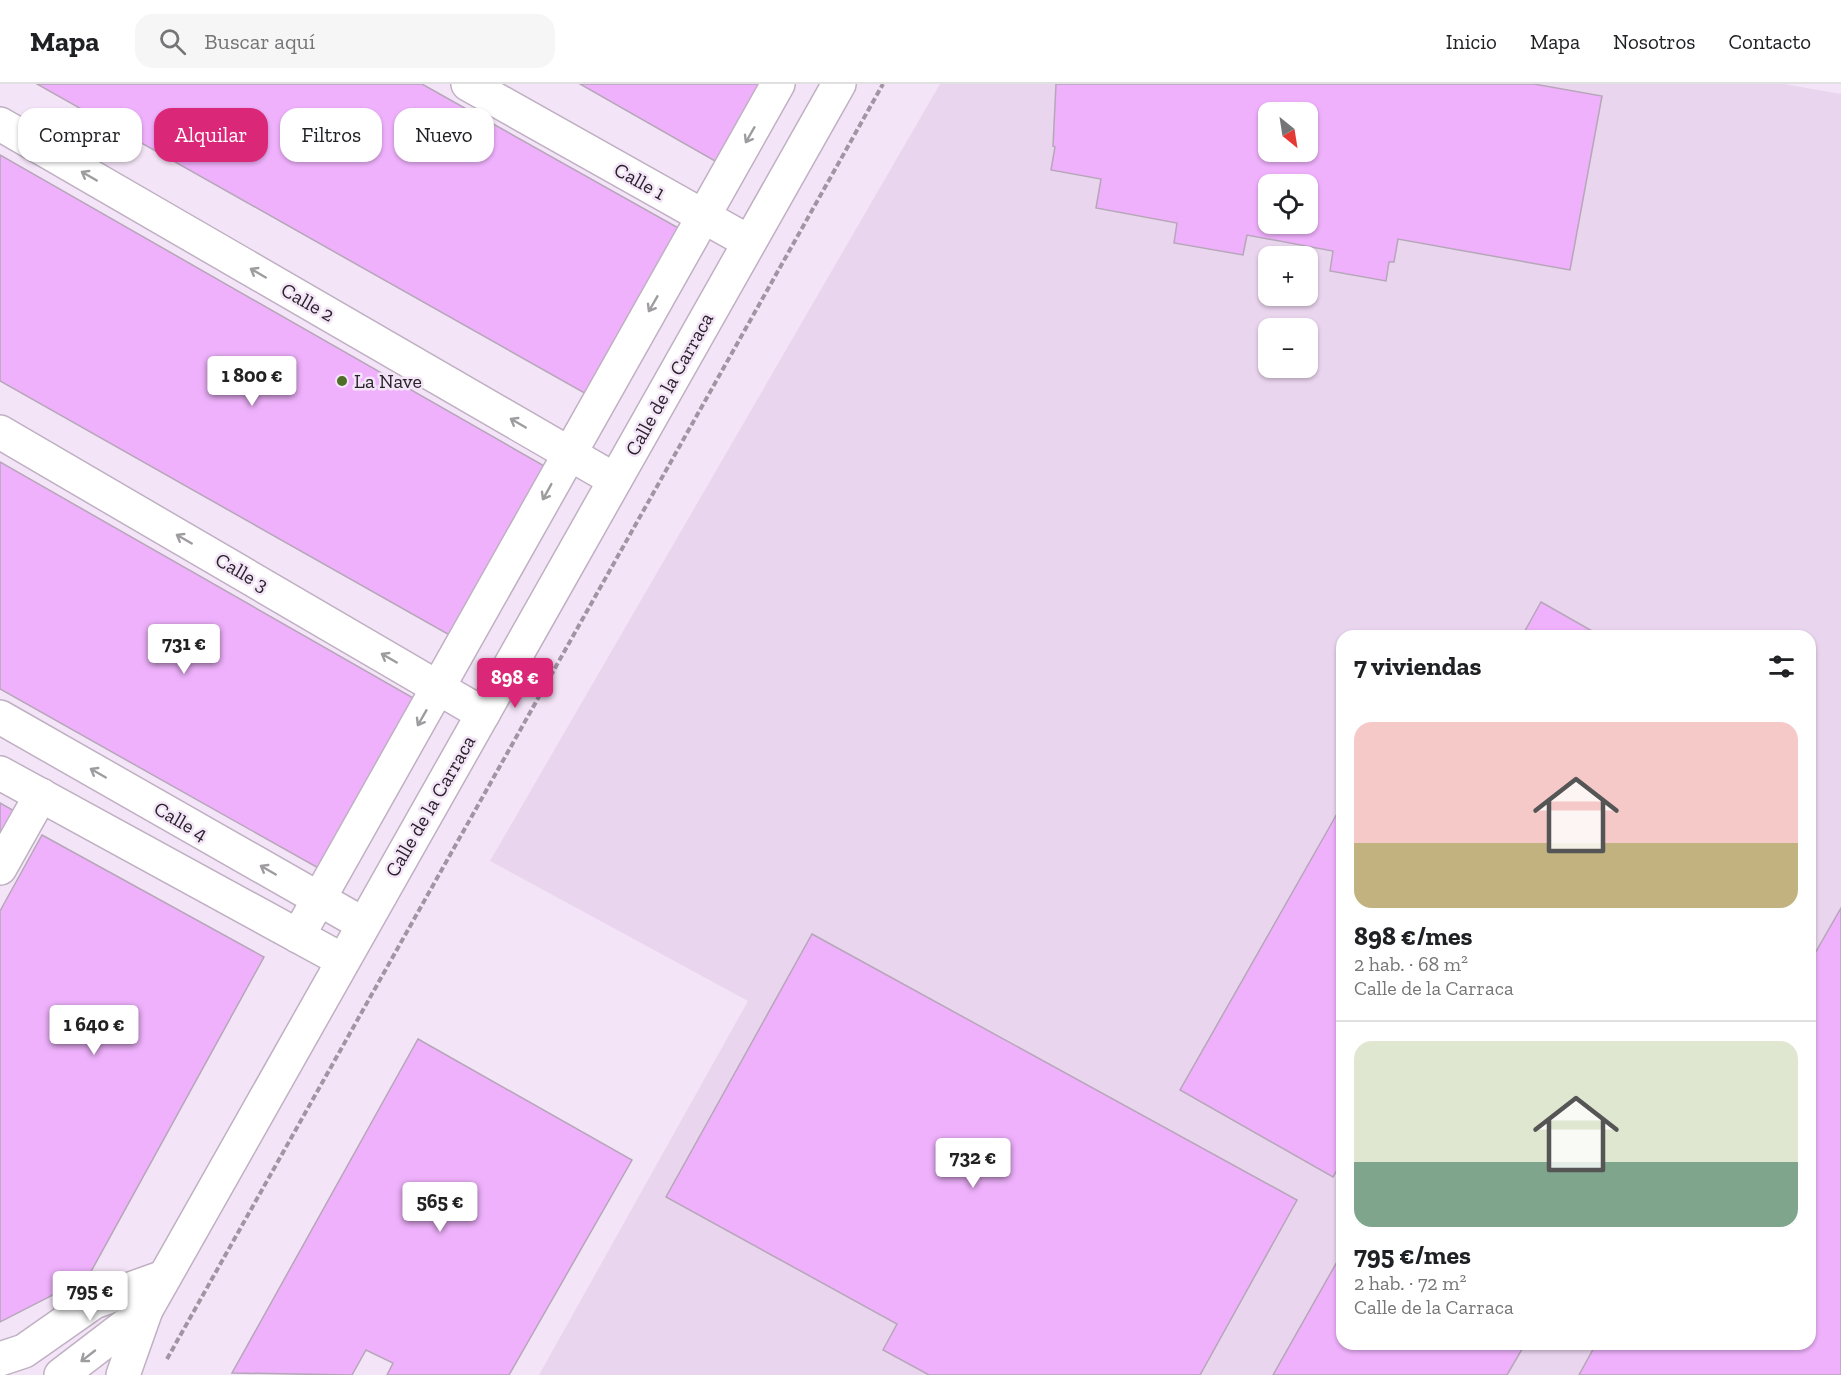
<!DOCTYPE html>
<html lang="es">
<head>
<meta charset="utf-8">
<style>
  body { margin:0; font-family:"Zilla Slab",serif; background:#f6f6f6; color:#202124; height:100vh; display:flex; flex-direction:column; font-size:22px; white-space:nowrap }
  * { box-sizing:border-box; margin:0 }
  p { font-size:20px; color:#757577 }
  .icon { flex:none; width:33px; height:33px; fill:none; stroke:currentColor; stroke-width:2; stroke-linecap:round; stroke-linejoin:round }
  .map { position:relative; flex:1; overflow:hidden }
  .sheet { position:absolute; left:1336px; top:546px; width:480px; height:720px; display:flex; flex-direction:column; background:#fff; border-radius:18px; box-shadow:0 2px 4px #0004 }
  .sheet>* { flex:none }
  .top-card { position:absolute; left:18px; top:24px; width:570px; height:54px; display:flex; gap:12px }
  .needle { width:39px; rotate:150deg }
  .fabs { position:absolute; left:1258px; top:18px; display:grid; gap:12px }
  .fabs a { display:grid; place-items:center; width:60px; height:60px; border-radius:12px; background:#fff; box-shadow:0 2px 4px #0004; font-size:30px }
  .price { position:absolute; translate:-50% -51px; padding:0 14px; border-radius:6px; background:#fff; color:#222; font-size:20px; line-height:39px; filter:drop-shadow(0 2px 3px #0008) }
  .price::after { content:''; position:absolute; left:50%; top:36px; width:18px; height:14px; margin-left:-9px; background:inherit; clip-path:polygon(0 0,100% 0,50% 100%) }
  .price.on { background:#db2777; color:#fff }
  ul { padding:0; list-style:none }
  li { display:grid; align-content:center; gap:12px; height:318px; padding:0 18px }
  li+li { border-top:2px solid #e0e0e0 }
  li span { display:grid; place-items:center; height:186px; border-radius:18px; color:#555 }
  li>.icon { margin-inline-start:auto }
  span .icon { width:108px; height:108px; fill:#fffc; stroke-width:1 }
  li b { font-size:26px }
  h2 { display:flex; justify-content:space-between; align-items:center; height:72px; padding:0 18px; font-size:26px }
  .chip { padding:0 21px; border-radius:18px; background:#fff; box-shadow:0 2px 4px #0004; font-size:21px; line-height:54px }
  .chip.on { background:#db2777; color:#fff }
  header { display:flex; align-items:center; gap:36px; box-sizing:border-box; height:84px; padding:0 30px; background:#fff; border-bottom:2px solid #e0e0e0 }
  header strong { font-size:28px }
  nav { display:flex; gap:33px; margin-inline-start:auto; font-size:21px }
  .search { width:420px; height:54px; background:#f6f6f6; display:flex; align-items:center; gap:15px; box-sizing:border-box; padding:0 21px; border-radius:18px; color:#757577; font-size:22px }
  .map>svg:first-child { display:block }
</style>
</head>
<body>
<header>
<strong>Mapa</strong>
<div class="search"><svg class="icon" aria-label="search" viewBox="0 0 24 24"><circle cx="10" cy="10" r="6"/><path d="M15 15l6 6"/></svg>Buscar aquí</div>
<nav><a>Inicio</a><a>Mapa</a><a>Nosotros</a><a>Contacto</a></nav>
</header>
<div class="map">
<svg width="1841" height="1291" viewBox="0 0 1841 1291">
  <rect width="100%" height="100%" fill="#f4e4f7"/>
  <path fill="#ead5ee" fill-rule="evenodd" d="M940,0H1784L1841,10V1291H539L748,917L490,777ZM1269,28H1308V68H1269ZM1269,100H1308V140H1269ZM1269,172H1308V212H1269ZM1269,244H1308V284H1269ZM1342,552H1810V1260H1342Z"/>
  <g fill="#efb1fc" stroke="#b5a7b8" stroke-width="1.5" fill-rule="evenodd">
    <path d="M37,0H422L682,146L588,311Z"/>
    <path d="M580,0H766L722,81Z"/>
    <path d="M1056,0H1534L1602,12L1570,186L1398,155L1394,178H1389L1386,197L1330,187L1333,167L1247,151L1243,171L1174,159L1177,139L1096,124L1101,95L1051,86L1055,63L1053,62ZM1269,28H1308V68H1269ZM1269,100H1308V140H1269Z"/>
    <path d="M0,71L553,387L453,553L0,297Z"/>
    <path d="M0,378L415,615L320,785L0,605Z"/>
    <path d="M1541,518L1601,552H1522Z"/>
    <path d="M0,719L16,728L0,756Z"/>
    <path d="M1342,721V1077L1333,1093L1180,1006Z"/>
    <path d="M42,751L264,873L88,1193L0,1238V827Z"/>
    <path d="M1841,824V1291H1579L1596,1260H1810V878Z"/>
    <path d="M812,850L1297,1116L1200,1291H929L883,1266L897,1240L666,1113Z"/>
    <path d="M418,955L632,1076L509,1291H387L393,1279L366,1266L352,1291L232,1289Z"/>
    <path d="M1342,1169V1260H1525L1507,1291H1273Z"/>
  </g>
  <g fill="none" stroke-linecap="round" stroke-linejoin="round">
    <defs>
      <g id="minor">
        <path d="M468,0L749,158"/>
        <path d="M0,40L615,396"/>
        <path d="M0,348L483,630"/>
        <path d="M0,633L363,840"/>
        <path d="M0,689L342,876"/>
        <path d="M0,784L41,711"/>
        <path d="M298,852L778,0"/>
        <path d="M0,1275L24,1267L94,1218L164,1193"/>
        <path d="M61,1291L146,1226"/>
        <path d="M123,1291L146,1226L839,0"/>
      </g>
    </defs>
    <use href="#minor" stroke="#bfb0c2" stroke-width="36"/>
    <path stroke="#a195a3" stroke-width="4" stroke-dasharray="6 3" stroke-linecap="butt" d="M167,1275L883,0"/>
    <use href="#minor" stroke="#fff" stroke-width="33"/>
  </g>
  <defs><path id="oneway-shaft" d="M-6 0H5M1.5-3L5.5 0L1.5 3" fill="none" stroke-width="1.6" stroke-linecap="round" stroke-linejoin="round" transform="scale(1.5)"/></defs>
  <g stroke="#9e9c9f">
    <use href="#oneway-shaft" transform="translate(750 51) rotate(120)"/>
    <use href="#oneway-shaft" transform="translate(89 92) rotate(-150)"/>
    <use href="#oneway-shaft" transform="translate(258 189) rotate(-150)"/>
    <use href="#oneway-shaft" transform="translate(653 220) rotate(120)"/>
    <use href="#oneway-shaft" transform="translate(518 339) rotate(-150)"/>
    <use href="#oneway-shaft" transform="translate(547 408) rotate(119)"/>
    <use href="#oneway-shaft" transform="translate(184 455) rotate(-150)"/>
    <use href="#oneway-shaft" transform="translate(389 574) rotate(-150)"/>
    <use href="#oneway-shaft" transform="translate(422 634) rotate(120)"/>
    <use href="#oneway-shaft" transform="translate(98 689) rotate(-150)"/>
    <use href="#oneway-shaft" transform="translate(268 786) rotate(-150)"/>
    <use href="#oneway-shaft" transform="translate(88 1272) rotate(142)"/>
  </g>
  <circle fill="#4d6e26" stroke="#f4e4f7" stroke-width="2" cx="342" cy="297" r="6"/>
  <g text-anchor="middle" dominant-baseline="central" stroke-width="5" stroke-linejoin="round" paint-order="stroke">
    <g font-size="20" fill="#282229" stroke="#f4e4f7">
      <text transform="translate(640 97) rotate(29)">Calle 1</text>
      <text transform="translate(308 218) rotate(30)">Calle 2</text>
      <text transform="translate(669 300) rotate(-61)">Calle de la Carraca</text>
      <text transform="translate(242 488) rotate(30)">Calle 3</text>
      <text transform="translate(430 722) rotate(-60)">Calle de la Carraca</text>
      <text transform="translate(181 737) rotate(30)">Calle 4</text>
    </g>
    <g font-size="20" fill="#282229" stroke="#f4e4f7" text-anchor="start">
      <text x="354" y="297">La Nave</text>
    </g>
  </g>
</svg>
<div class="fabs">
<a><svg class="needle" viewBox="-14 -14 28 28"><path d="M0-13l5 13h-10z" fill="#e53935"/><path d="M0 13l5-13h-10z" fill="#757577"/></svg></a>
<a><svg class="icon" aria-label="locate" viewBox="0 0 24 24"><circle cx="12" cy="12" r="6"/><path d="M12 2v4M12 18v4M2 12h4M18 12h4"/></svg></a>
<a>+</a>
<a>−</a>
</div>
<b class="price" style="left:252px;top:323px">1 800 €</b>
<b class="price" style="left:184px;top:591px">731 €</b>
<b class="price on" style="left:515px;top:625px">898 €</b>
<b class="price" style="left:94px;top:972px">1 640 €</b>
<b class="price" style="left:973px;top:1105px">732 €</b>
<b class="price" style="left:440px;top:1149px">565 €</b>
<b class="price" style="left:90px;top:1238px">795 €</b>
<div class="top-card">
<a class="chip">Comprar</a>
<a class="chip on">Alquilar</a>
<a class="chip">Filtros</a>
<a class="chip">Nuevo</a>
</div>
<section class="sheet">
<h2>7 viviendas<svg class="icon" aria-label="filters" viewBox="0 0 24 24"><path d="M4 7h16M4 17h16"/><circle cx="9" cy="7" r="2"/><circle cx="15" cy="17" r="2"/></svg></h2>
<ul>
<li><span style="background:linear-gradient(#f6c9c9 65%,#c2b280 0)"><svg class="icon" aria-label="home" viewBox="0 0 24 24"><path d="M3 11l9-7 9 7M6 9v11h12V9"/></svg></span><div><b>898 €/mes</b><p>2 hab. · 68 m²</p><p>Calle de la Carraca</p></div></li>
<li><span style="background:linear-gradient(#dfe7d0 65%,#7fa58c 0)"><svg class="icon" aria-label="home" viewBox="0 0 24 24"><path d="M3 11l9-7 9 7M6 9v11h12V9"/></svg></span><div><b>795 €/mes</b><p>2 hab. · 72 m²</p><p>Calle de la Carraca</p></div></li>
</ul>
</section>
</div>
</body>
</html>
